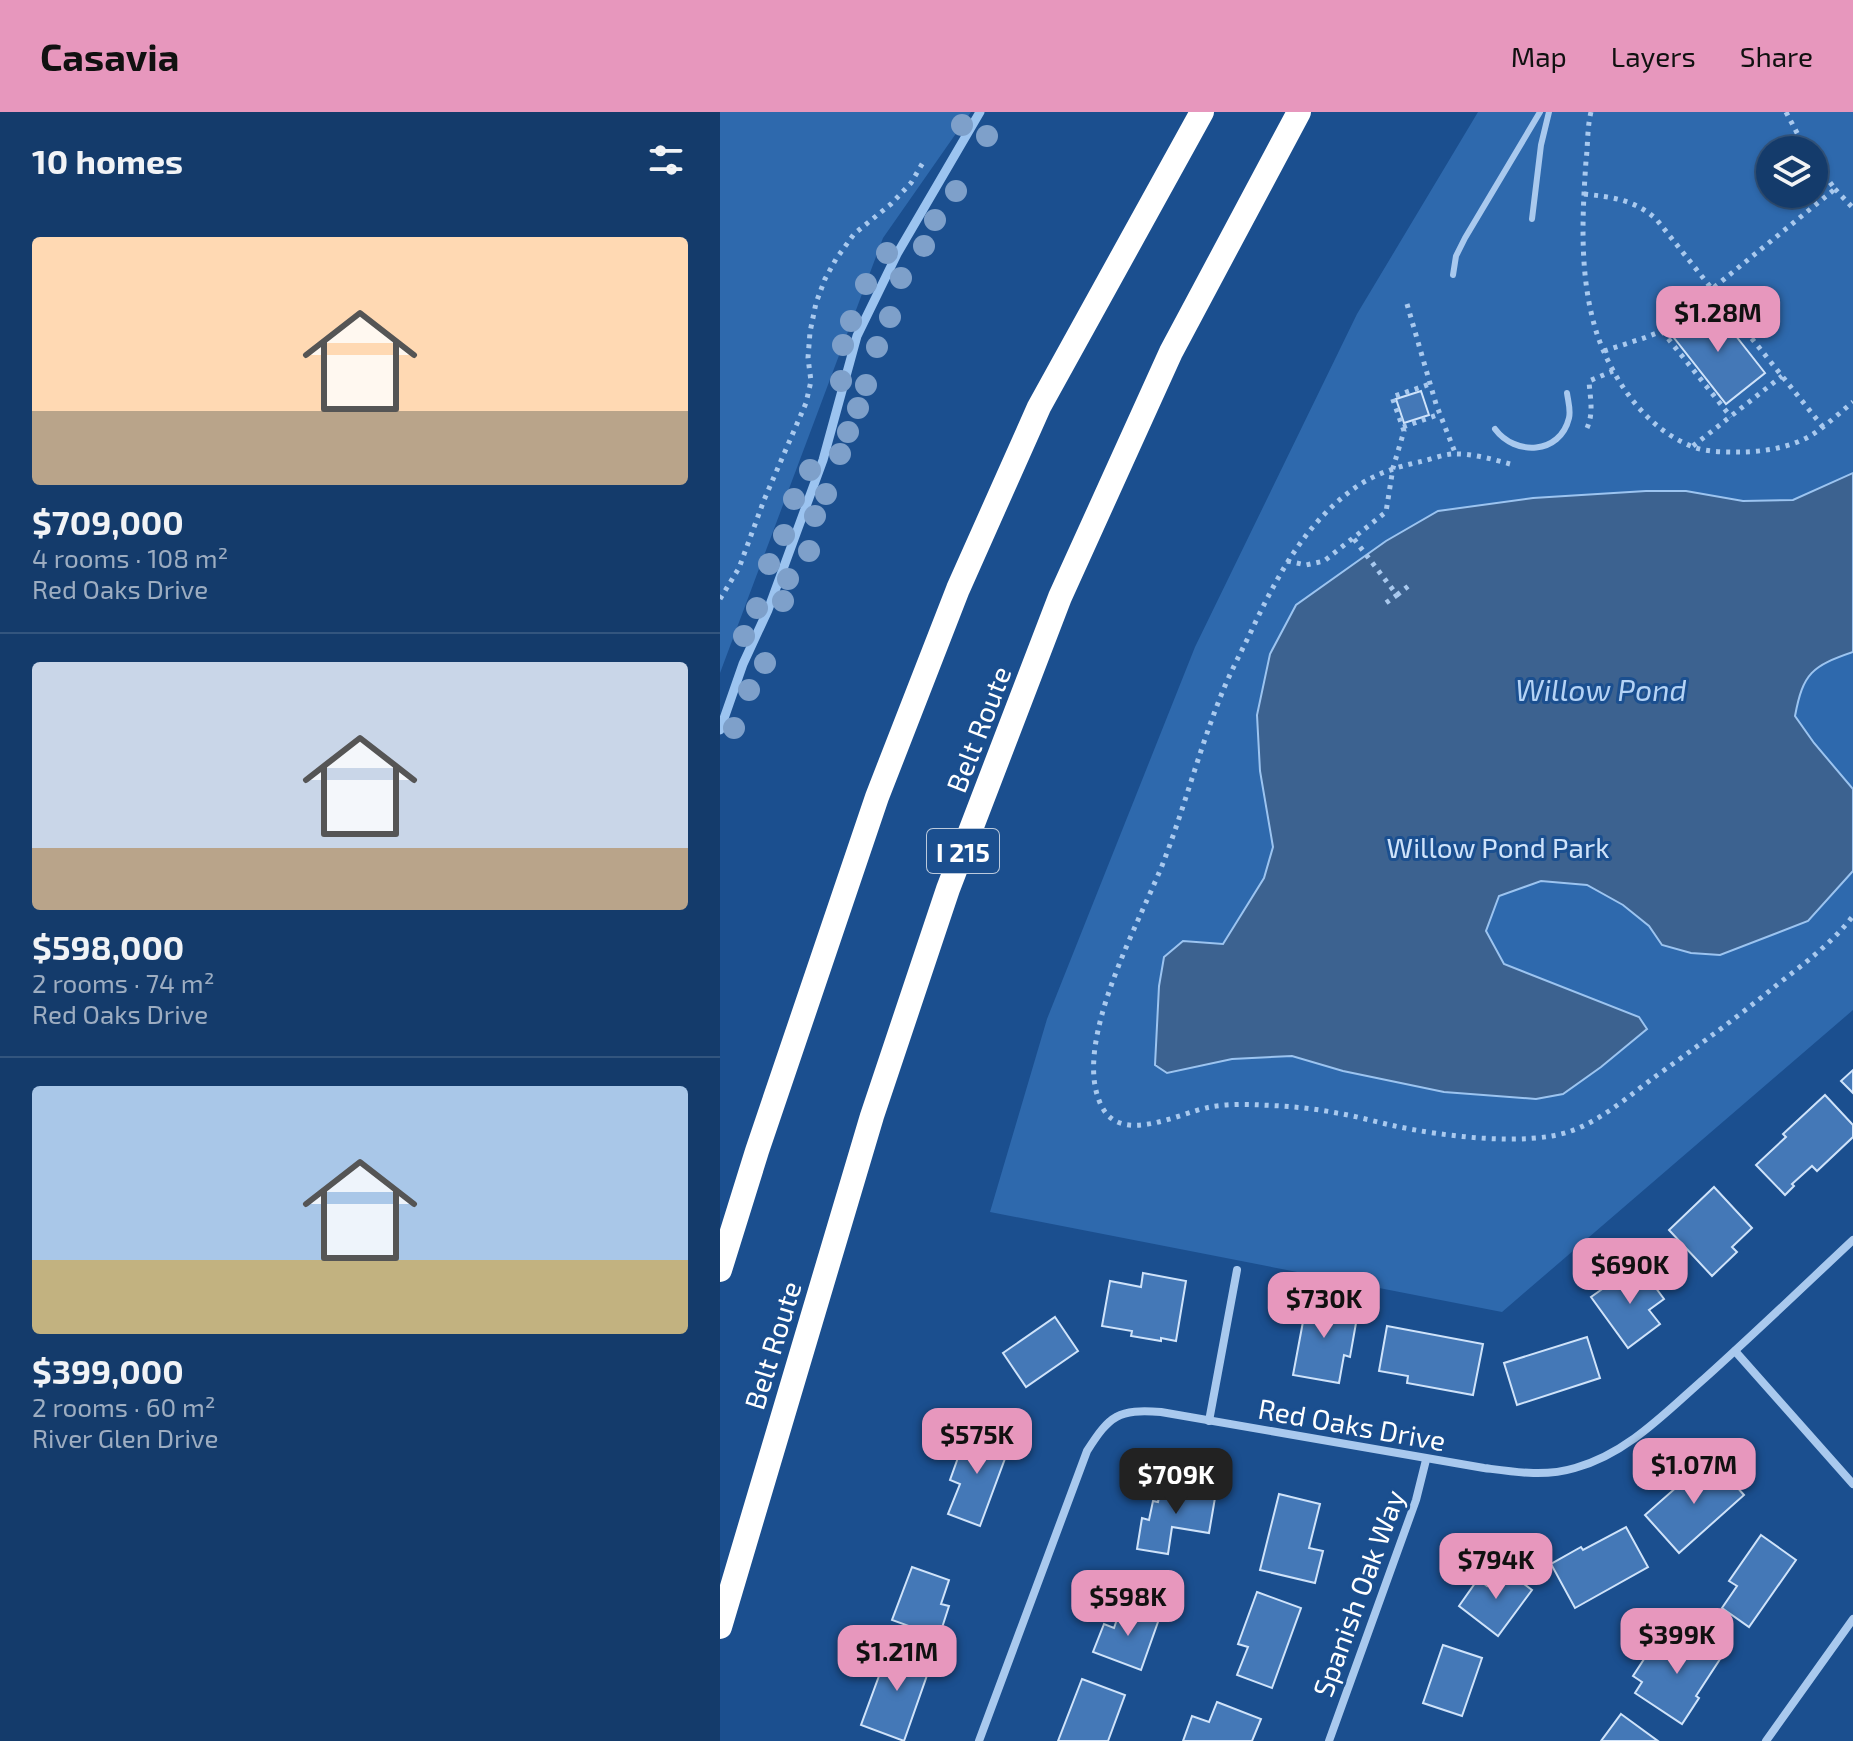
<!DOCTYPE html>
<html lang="en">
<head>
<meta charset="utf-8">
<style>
  body { margin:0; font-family:"Exo 2",sans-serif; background:#214673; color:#f1f3f6; height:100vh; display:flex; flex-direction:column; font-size:30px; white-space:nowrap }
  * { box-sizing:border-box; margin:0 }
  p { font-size:26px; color:#9dadc1 }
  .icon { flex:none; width:44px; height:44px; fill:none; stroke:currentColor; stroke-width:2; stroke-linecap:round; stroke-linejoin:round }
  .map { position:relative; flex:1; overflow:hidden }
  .panel { display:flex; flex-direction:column; background:#143b6b; width:720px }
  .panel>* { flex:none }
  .fabs { position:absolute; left:1036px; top:24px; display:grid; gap:16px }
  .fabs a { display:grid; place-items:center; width:72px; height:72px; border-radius:50%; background:#143b6b; box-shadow:0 2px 6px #0004,0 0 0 2px #33557e; font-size:40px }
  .price { position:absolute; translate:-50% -68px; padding:0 18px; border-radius:16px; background:#e797bd; color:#111; font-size:26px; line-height:52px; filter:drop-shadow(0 2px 4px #0008) }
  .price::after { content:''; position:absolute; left:50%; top:48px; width:24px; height:18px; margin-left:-12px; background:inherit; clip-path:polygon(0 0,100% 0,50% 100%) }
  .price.current { background:#222; color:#fff }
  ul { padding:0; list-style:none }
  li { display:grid; align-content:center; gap:16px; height:424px; padding:0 32px }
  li+li { border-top:2px solid #33557e }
  li span { display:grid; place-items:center; height:248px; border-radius:8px; color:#555 }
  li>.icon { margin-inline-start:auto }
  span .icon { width:144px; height:144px; fill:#fffc; stroke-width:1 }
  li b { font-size:34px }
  h2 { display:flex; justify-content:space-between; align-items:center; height:96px; padding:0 32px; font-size:34px }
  header { display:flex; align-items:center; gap:48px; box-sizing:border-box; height:112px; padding:0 40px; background:#e797bd; color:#111 }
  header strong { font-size:38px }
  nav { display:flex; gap:44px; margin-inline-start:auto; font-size:28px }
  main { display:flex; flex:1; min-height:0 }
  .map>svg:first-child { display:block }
</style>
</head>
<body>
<header>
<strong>Casavia</strong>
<nav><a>Map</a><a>Layers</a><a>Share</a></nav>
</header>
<main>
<section class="panel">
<h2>10 homes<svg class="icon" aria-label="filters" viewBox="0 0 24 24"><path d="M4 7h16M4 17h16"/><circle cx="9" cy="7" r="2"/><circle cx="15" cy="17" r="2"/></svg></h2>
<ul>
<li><span style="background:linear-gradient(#ffd9b3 70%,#b9a48a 0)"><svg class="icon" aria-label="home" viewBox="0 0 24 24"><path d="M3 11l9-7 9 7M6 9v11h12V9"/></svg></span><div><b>$709,000</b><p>4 rooms · 108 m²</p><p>Red Oaks Drive</p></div></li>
<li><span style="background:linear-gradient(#c9d6e8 75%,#b9a48a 0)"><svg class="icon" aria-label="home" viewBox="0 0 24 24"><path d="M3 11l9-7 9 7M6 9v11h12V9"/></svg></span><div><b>$598,000</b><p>2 rooms · 74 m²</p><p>Red Oaks Drive</p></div></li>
<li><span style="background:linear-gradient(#a9c7e8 70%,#c2b280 0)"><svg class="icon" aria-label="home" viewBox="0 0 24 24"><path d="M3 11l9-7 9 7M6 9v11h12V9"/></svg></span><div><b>$399,000</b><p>2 rooms · 60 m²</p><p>River Glen Drive</p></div></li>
</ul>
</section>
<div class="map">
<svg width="1133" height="1629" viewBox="0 0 1133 1629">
  <rect width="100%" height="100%" fill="#1b4f8f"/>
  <g fill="#2e69ad" fill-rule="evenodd">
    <path d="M0,0H251L163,126L0,561Z"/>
    <path d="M758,0H1133V898L782,1200L270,1100L327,907L475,535L637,202ZM1050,38H1094V82H1050Z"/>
  </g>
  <path fill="#3c6290" stroke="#9cc4f0" stroke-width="2" d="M1133,361V540C1092,554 1083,561 1075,604L1094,631L1133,677V759L1088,809L1000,843L971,841L942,833L929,814L903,793L867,773L821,769L779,784L766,819L784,852L919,905L927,917L881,955L843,982L816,987L724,980L623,959L572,944L512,947L447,961L435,953L439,874L444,845L463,829L503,832L544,766L553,735L540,659L537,603L550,542L576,493L666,429L718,399L813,386L926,379H966L1023,389L1073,388Z"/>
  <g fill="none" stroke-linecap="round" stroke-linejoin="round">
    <path stroke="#9cc4f0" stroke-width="9" d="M0,618L23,552L48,498L103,348L137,224L177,142L260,0"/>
  </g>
  <g fill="#4478b7" stroke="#cfe3fa" stroke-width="2">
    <path d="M990,191L1045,261L1006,292L951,222Z"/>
    <path d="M701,279L709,303L684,311L676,287Z"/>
    <path d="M1133,958V981L1121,969Z"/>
    <path d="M1105,983L1133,1013V1025L1097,1059L1092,1054L1072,1072L1074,1074L1065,1083L1036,1053L1066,1025L1063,1022Z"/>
    <path d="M994,1075L1032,1116L1012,1135L1017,1140L992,1164L949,1118Z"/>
    <path d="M921,1156L944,1187L929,1198L940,1212L908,1236L871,1185L898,1166L901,1171Z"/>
    <path d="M423,1161L466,1169L456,1229L441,1226V1229L411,1224L412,1219L382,1214L390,1169L421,1175Z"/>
    <path d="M588,1183L627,1190L624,1209L636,1211L630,1245L624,1243L619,1271L573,1263Z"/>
    <path d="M335,1205L358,1239L306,1275L283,1241Z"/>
    <path d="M667,1214L763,1232L753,1283L687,1271L688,1264L659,1259Z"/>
    <path d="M867,1225L880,1266L797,1293L784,1251Z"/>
    <path d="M248,1318L290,1333L260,1414L228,1402L240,1372L230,1368Z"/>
    <path d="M993,1348L1024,1383L959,1441L925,1403L976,1358L978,1361Z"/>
    <path d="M442,1371L496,1380L489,1421L452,1415L448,1442L417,1437L422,1406L429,1408L433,1389L438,1390Z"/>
    <path d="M559,1382L600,1392L589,1436L603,1439L595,1471L540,1458Z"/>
    <path d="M906,1415L928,1455L855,1496L831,1452L861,1435L863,1438Z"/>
    <path d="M1041,1423L1076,1448L1029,1515L1002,1496L1017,1474L1009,1469Z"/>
    <path d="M192,1455L229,1468L221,1492L229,1494L219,1525L172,1508Z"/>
    <path d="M781,1455L812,1478L778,1524L739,1494L758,1467L767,1474Z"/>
    <path d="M537,1480L581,1496L552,1576L517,1563L528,1535L518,1532Z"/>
    <path d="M402,1493L439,1507L421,1558L373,1540L384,1512L394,1516Z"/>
    <path d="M970,1519L1004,1541L976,1584L979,1586L962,1612L915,1581L922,1570L913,1564L930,1538L939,1545L945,1535L954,1541Z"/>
    <path d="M723,1533L762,1546L742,1604L703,1591Z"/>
    <path d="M170,1534L212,1549L184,1629L141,1613Z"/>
    <path d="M362,1567L405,1583L388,1629H338Z"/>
    <path d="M497,1590L541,1607L532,1629H463L472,1604L489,1610Z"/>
    <path d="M901,1602L938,1629H881Z"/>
  </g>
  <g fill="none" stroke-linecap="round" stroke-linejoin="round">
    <g stroke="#a9c9ee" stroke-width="5" stroke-dasharray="4 6" stroke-linecap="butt">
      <path d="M871,0C867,16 868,33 866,49C862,107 859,169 878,225C895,272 928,319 976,336C989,340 1005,340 1019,340C1042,340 1069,336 1090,324C1105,315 1119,301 1133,290"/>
      <path d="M1066,0L1086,38"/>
      <path d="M1115,77L1133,96"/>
      <path d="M864,82C892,85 916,88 937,108L992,177L1115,77L1094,49"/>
      <path d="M687,192L716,292L736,343"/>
      <path d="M942,219L1011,305"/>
      <path d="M884,239L924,226L942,219L992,177L1103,315"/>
      <path d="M683,315L720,302"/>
      <path d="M867,316C874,301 870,285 869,269L893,259"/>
      <path d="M973,334L1062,264"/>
      <path d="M790,352C772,347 750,341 732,342C721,343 709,348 699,350C676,355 655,362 636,375C588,409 561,457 536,509C524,535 510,560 500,586C479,639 465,693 445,746C422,807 349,932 382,995C402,1033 459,1001 490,995C506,992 525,992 541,993C567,994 592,996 617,1001C636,1004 656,1010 675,1014C721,1024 807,1035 851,1019C882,1008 910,983 936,964C978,934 1019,904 1058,872C1085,851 1112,831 1133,804"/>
      <path d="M634,427L677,483L663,493"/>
      <path d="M567,449L586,453L604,449L666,400L673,356L684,319L672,285L710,272"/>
      <path d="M677,483L691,472"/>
      <path d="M0,487L19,456L44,388L86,291L91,269L88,246L90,220L96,191L105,167L116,147L134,122L171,92L191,71L205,47"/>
    </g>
    <g stroke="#a9c9ee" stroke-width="6">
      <path d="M812,107L821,33L829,0"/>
      <path d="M733,163L736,144L745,126L820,0"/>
      <path d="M775,317C795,344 840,343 849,306C851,298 848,289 847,281"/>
    </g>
    <g stroke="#a9c9ee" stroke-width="8">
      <path d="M1015,1239L1133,1372"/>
      <path d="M489,1309L517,1158"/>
      <path d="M259,1629L367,1339C390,1303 398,1297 441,1300L764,1356C795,1360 825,1365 855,1356C907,1342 946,1300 985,1266C1035,1221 1084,1174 1133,1128"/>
      <path d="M609,1629L696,1388L706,1348"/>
      <path d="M1046,1629L1133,1507"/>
    </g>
    <g stroke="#fff" stroke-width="24">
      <path d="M0,1158L37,1039L157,685L238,477L319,295L482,0"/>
      <path d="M0,1515L152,1004L228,777L340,485L451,240L579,0"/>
    </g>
  </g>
  <g fill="#7ea0ca">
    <circle cx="242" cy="13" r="11"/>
    <circle cx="267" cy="24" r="11"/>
    <circle cx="236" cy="79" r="11"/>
    <circle cx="215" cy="108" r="11"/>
    <circle cx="204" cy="134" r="11"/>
    <circle cx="167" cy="141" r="11"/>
    <circle cx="181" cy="166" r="11"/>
    <circle cx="146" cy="172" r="11"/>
    <circle cx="170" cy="205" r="11"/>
    <circle cx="131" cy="209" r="11"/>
    <circle cx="123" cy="233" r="11"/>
    <circle cx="157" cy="235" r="11"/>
    <circle cx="121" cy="269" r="11"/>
    <circle cx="146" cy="273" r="11"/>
    <circle cx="138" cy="296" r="11"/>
    <circle cx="128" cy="320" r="11"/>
    <circle cx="120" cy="342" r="11"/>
    <circle cx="90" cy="358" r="11"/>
    <circle cx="106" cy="382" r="11"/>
    <circle cx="74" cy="387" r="11"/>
    <circle cx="95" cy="404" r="11"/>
    <circle cx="64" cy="423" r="11"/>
    <circle cx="89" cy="439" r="11"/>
    <circle cx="49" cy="452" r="11"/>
    <circle cx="68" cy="467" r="11"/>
    <circle cx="63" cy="489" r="11"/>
    <circle cx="37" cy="496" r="11"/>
    <circle cx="24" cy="524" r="11"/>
    <circle cx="45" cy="551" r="11"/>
    <circle cx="29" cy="578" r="11"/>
    <circle cx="14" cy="616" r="11"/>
  </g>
  <g text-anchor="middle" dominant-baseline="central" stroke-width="6" stroke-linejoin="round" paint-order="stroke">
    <rect fill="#1b4f8f" stroke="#bbcadd" stroke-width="2" x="207" y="717" width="72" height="44" rx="6"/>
    <g font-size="26" font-weight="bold" fill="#fff">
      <text x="243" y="739">I 215</text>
    </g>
    <g font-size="28" fill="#fff" stroke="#1b4f8f">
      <text transform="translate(258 617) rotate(-69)">Belt Route</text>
      <text transform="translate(52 1233) rotate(-73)">Belt Route</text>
      <text transform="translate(632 1312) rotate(10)">Red Oaks Drive</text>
      <text transform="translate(638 1481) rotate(-70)">Spanish Oak Way</text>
    </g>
    <g font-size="28" fill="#cfe3fa" stroke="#1b4f8f">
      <text x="778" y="735">Willow Pond Park</text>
    </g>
    <g font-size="30" font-style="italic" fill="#b5d3f5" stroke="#1b4f8f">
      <text x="881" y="577">Willow Pond</text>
    </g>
  </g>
</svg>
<div class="fabs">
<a><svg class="icon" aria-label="layers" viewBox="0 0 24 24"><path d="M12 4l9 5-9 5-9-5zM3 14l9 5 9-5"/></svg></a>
</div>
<b class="price" style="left:998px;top:242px">$1.28M</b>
<b class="price" style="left:910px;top:1194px">$690K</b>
<b class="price" style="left:604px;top:1228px">$730K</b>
<b class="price" style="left:257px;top:1364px">$575K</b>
<b class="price" style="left:974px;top:1394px">$1.07M</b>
<b class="price current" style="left:456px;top:1404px">$709K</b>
<b class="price" style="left:776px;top:1489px">$794K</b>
<b class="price" style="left:408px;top:1526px">$598K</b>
<b class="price" style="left:957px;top:1564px">$399K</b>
<b class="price" style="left:177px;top:1581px">$1.21M</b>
</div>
</main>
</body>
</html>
